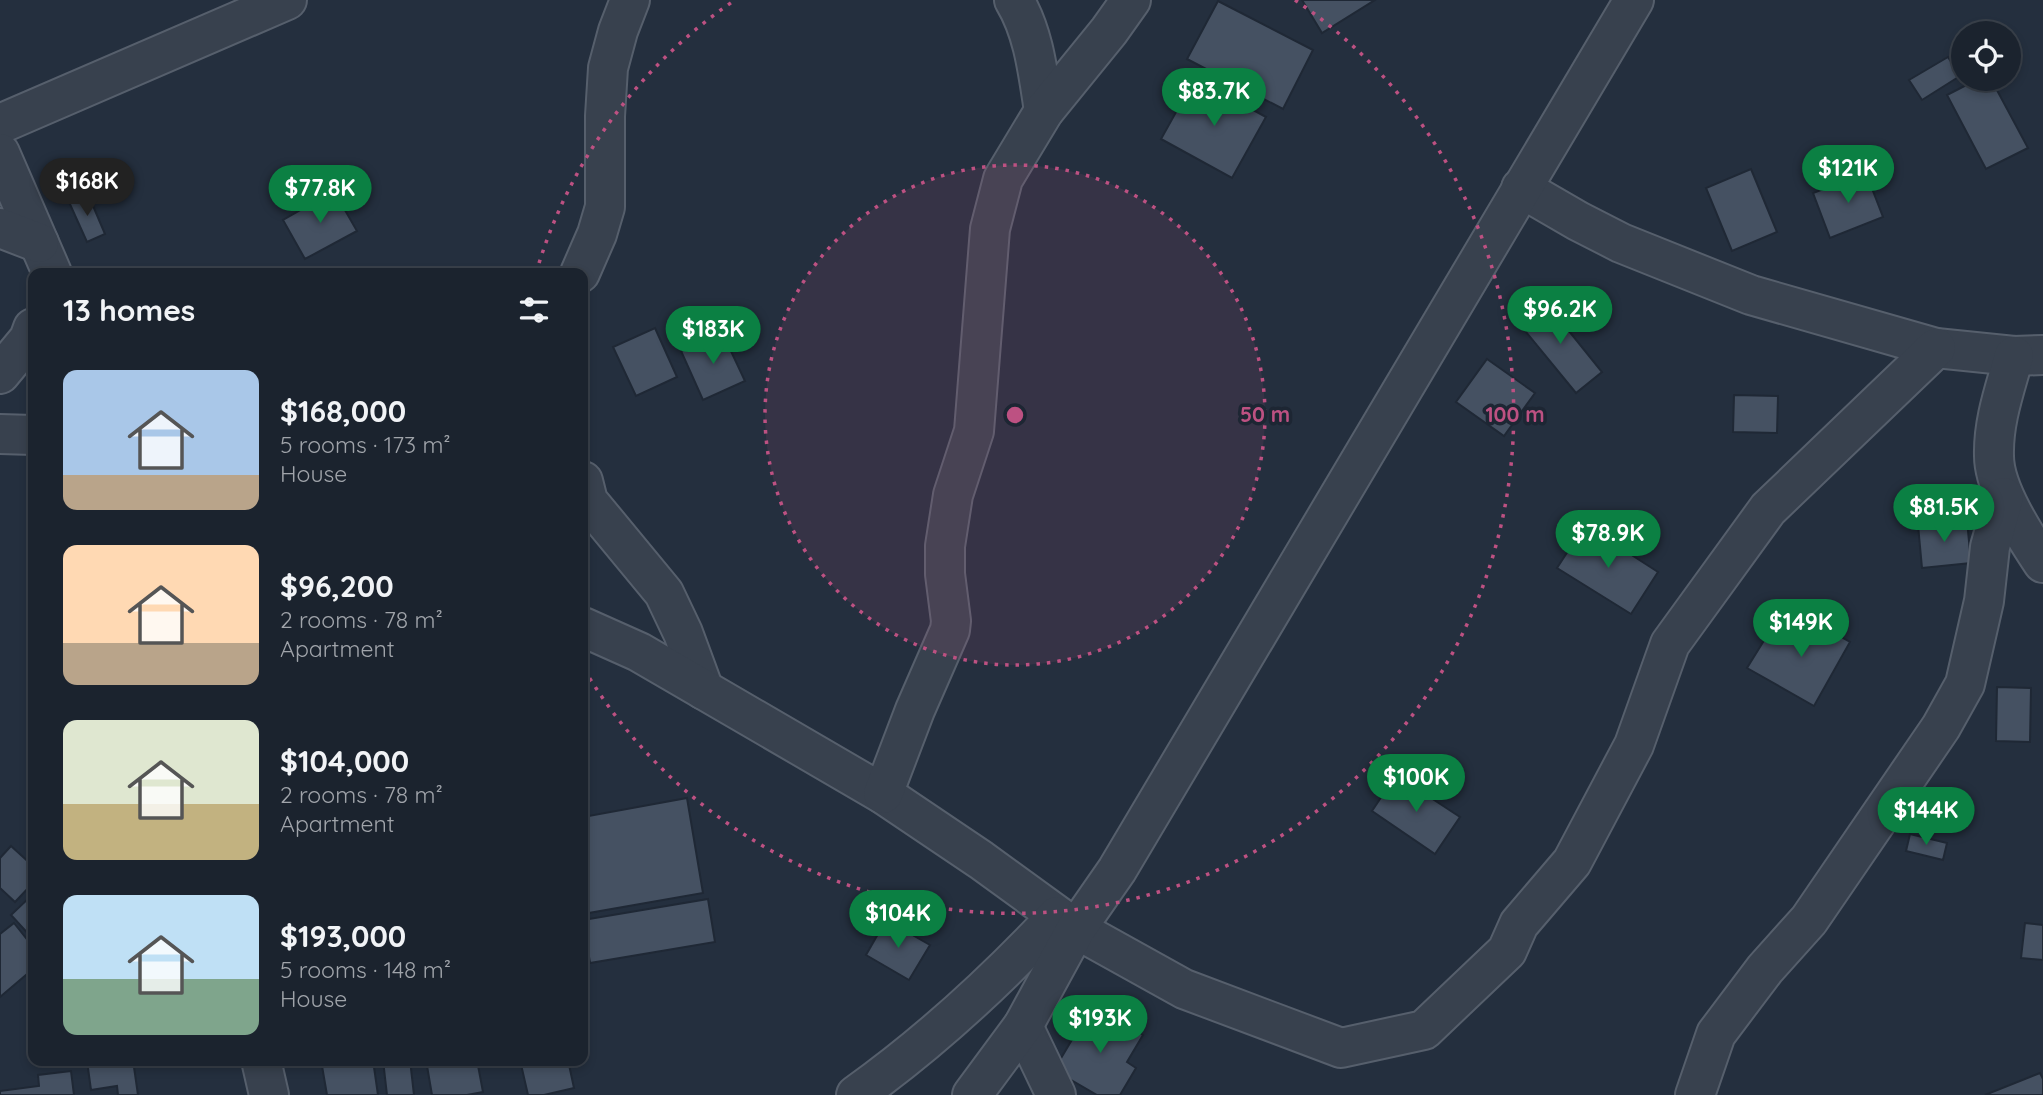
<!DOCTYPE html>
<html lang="en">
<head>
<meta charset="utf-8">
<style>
  body { margin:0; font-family:Quicksand,sans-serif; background:#282f3a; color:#f1f3f6; height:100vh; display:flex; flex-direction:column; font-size:26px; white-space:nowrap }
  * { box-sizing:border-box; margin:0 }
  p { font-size:23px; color:#a0a4aa }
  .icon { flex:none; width:38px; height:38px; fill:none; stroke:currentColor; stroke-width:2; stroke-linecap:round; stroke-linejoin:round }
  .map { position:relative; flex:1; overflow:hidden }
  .side { position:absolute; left:28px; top:268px; width:560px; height:798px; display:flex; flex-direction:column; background:#1b232e; border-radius:14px; box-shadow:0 4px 10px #0003,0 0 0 2px #39404a }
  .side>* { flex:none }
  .fabs { position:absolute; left:1951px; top:21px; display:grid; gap:14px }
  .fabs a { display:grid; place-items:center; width:70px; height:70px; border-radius:50%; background:#1b232e; box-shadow:0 4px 10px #0003,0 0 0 2px #39404a; font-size:35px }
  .price { position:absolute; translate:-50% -60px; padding:0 16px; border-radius:24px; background:#0b8043; color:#fff; font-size:23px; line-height:46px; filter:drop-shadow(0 2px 4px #0008) }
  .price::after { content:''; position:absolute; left:50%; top:42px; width:21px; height:16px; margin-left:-10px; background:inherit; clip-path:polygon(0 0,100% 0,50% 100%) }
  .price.current { background:#222; color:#fff }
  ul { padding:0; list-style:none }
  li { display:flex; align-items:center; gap:21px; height:175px; padding:0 35px }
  li span { display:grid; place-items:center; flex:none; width:196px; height:140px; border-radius:14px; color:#555 }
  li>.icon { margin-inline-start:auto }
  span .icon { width:84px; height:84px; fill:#fffc; stroke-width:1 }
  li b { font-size:30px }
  h2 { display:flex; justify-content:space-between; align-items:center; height:84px; padding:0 35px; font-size:30px }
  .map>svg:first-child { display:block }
</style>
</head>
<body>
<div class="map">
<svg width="2043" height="1095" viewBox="0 0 2043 1095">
  <rect width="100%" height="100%" fill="#242f3e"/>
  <g fill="#455162" stroke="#1f2835" stroke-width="2">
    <path d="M1302,0H1375L1322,33Z"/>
    <path d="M1218,1L1313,50L1283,109L1187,59Z"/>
    <path d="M1948,57L1960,76L1922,100L1909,80Z"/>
    <path d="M1195,78L1266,117L1232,178L1161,139Z"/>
    <path d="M1978,79H1991L2028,148L1986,169L1947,95Z"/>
    <path d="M1751,169L1777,232L1732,251L1706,188Z"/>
    <path d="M1866,173L1883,217L1830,238L1813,193Z"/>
    <path d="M334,191L357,231L305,259L283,220Z"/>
    <path d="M88,194L105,234L87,242L69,202Z"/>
    <path d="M1544,300L1602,372L1576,393L1517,321Z"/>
    <path d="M655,328L677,377L636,396L613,347Z"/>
    <path d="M722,332L745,381L703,400L681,351Z"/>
    <path d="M1487,359L1535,393L1504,436L1456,402Z"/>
    <path d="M1734,395L1778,396L1777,433L1733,432Z"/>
    <path d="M1967,520L1971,563L1922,568L1918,525Z"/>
    <path d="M1585,525L1658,572L1631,614L1557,568Z"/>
    <path d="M1800,614L1850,642L1814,706L1747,668L1768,634L1783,642Z"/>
    <path d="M1997,687L2031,688L2030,742L1996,741Z"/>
    <path d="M1396,775L1460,817L1435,854L1372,811Z"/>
    <path d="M687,798L703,893L583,914V817Z"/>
    <path d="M1910,834L1947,843L1943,860L1906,851Z"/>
    <path d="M11,846L33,866V883L15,902L0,888V858Z"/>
    <path d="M33,894V939L11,915Z"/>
    <path d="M708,899L715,942L590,963L583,920Z"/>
    <path d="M886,920L930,945L909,980L866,955Z"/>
    <path d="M14,923L33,947V969L0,997V934Z"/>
    <path d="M2025,923L2043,925V960L2021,958Z"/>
    <path d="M1092,1006L1143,1035L1127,1062L1136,1068L1120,1095H1097L1054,1070Z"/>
    <path d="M133,1060L138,1095H118L117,1086L91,1090L87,1061Z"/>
    <path d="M352,1060H373L378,1095H327L322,1066Z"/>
    <path d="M383,1060H410L414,1095H387Z"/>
    <path d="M426,1060H477L483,1092L467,1095H432Z"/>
    <path d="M520,1060H568L574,1088L544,1095H528Z"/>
    <path d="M71,1071L74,1095H0V1091L39,1086L38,1075Z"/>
    <path d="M2040,1073L2043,1079V1095H1985Z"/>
  </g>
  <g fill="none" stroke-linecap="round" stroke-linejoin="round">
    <defs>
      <g id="minor">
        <path d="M1014,0C1034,33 1038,73 1044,111"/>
        <path d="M0,124L287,0"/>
        <path d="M0,153L52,273"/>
        <path d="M1521,188L1578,221L1621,243L1751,295L1936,348L2014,356L2043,355"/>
        <path d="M0,228L39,243"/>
        <path d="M580,273L597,234L605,207V116L608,68L618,31L630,0"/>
        <path d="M2014,356C2005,389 1993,421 1994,456C1994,489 2025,536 2043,563"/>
        <path d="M0,374L29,339L33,328"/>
        <path d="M0,434L33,435"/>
        <path d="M583,481L588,501L664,593L683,633L704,690"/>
        <path d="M583,627L639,652L883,794L981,860L1076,929L1184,989L1341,1048L1424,1030L1507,951L1519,924L1572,862L1634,745L1670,644L1768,509L1936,348"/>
        <path d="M883,794L915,710L950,630L951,621L945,574V546L953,495L974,431L990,229L1003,179L1044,111L1109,31L1131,0"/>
        <path d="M1023,1026L1056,1095"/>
        <path d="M261,1060L269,1095"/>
        <path d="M856,1095C929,1043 996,981 1057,916"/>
        <path d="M972,1095L1023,1026L1076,929L1117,870L1634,0"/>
        <path d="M1695,1095L1716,1034L1765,969L1809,920L1941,727L1965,684L1984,601L1990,547L2004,497"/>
      </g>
    </defs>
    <use href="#minor" stroke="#565f6c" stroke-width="42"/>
    <use href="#minor" stroke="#38414e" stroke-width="38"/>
  </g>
  <circle cx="1015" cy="415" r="250" fill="#bd5182" fill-opacity=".12"/>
  <g fill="none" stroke="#bd5182" stroke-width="3.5" stroke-dasharray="3.5 7">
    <circle cx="1015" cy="415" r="250"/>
    <path d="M536 273A500 500 0 0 1 735 0M1295 0A500 500 0 1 1 584 669"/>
  </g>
  <circle cx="1015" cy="415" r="10" fill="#bd5182" stroke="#1d2633" stroke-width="3.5"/>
  <g font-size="21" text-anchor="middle" font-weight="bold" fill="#bd5182" stroke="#1d2633" stroke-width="7" stroke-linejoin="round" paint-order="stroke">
    <text x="1265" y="422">50 m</text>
    <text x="1515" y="422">100 m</text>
  </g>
</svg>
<div class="fabs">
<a><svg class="icon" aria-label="locate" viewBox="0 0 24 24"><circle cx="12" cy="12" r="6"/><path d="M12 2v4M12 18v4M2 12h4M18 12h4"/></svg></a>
</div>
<b class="price" style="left:1214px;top:128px">$83.7K</b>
<b class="price" style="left:1848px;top:205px">$121K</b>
<b class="price current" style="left:87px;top:218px">$168K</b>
<b class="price" style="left:320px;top:225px">$77.8K</b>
<b class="price" style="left:1560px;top:346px">$96.2K</b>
<b class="price" style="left:713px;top:366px">$183K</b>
<b class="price" style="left:1944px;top:544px">$81.5K</b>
<b class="price" style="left:1608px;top:570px">$78.9K</b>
<b class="price" style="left:1801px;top:659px">$149K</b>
<b class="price" style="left:1416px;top:814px">$100K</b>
<b class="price" style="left:1926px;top:847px">$144K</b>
<b class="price" style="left:898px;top:950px">$104K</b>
<b class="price" style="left:1100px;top:1055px">$193K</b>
<section class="side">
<h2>13 homes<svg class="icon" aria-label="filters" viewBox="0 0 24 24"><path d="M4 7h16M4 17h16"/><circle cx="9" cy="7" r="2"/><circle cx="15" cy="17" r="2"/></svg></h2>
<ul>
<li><span style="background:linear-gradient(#a9c7e8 75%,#b9a48a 0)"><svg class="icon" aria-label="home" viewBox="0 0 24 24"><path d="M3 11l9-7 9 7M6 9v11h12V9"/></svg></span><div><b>$168,000</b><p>5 rooms · 173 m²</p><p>House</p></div></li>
<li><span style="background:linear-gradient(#ffd9b3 70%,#b9a48a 0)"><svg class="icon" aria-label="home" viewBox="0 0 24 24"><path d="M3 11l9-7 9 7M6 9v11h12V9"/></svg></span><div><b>$96,200</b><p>2 rooms · 78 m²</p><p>Apartment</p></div></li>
<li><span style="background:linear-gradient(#dfe7d0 60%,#c2b280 0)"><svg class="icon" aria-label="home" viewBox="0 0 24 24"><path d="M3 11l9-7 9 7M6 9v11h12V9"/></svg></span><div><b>$104,000</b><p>2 rooms · 78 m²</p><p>Apartment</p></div></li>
<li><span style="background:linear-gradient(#bfe0f5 60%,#7fa58c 0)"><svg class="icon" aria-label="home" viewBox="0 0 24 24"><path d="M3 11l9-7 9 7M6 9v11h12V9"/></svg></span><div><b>$193,000</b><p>5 rooms · 148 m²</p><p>House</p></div></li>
</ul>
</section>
</div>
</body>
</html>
